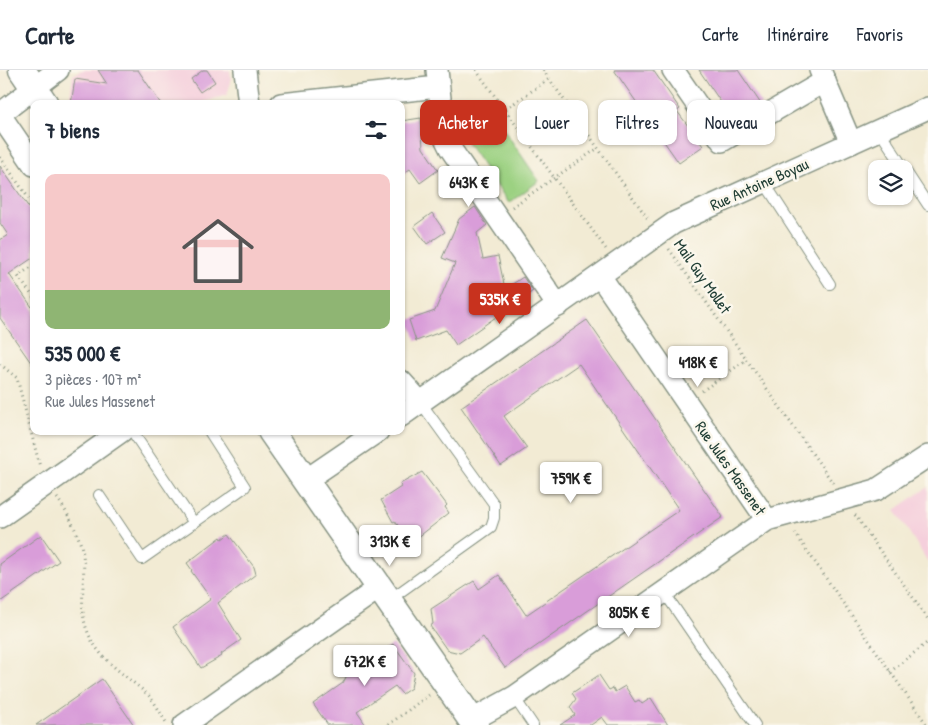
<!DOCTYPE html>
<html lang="fr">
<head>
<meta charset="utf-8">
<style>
  body { margin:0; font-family:"Patrick Hand",sans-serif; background:#f6f6f7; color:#1f2937; height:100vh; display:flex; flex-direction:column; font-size:19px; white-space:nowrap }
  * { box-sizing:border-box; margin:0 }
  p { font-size:16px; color:#747a83 }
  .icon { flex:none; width:28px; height:28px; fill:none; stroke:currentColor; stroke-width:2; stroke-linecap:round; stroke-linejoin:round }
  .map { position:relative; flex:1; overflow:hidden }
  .drawer { position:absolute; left:30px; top:30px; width:375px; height:335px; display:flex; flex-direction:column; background:#fff; border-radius:10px; box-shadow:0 1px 4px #0004 }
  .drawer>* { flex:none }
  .hud { position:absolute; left:420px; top:30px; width:432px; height:45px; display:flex; gap:10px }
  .controls { position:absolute; left:868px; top:90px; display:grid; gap:10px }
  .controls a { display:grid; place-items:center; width:45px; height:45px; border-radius:10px; background:#fff; box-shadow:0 1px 4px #0004; font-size:25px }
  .price { position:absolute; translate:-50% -42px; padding:0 11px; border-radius:5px; background:#fff; color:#222; font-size:16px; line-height:32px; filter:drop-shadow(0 1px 2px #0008) }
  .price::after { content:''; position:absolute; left:50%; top:30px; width:15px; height:11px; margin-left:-8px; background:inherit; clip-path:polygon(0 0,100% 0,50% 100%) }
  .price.current { background:#c8321e; color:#fff }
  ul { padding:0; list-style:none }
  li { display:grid; align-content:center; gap:10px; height:265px; padding:0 15px }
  li span { display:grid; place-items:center; height:155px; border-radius:10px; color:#555 }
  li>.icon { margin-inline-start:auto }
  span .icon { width:90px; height:90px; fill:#fffc; stroke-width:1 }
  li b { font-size:21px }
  h2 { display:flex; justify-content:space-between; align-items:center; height:60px; padding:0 15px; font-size:21px }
  .pill { padding:0 18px; border-radius:10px; background:#fff; box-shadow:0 1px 4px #0004; font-size:18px; line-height:45px }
  .pill.current { background:#c8321e; color:#fff }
  header { display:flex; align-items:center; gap:30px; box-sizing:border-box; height:70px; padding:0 25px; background:#fff; border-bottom:1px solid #e0e1e3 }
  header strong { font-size:24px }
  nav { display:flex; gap:28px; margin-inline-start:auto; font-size:18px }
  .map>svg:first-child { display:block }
</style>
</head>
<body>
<header>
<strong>Carte</strong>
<nav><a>Carte</a><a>Itinéraire</a><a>Favoris</a></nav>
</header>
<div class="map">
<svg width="928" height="655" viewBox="0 0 928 655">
  <rect width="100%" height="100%" fill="#fbf7ec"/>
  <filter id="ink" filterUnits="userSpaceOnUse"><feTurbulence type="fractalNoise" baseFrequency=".02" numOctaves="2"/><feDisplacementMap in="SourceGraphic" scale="10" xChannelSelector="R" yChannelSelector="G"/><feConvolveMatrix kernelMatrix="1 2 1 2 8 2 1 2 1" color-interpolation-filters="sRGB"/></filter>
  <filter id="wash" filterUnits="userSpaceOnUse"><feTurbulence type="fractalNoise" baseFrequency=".0096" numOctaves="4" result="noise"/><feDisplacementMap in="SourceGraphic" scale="20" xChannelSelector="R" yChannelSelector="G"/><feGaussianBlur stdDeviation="1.12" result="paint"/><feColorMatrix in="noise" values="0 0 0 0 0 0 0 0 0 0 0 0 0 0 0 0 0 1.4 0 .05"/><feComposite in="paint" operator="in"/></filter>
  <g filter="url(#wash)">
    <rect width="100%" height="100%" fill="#f2ebd4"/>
    <g fill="#f5cfdc">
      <path d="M82,0H230L231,12L227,25L197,34H69L73,5Z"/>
      <path d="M928,417V492L895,440Z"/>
    </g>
    <path fill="#9cd182" stroke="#5e875b" d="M498,51L539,111L509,133L467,73Z"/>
    <g id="blocks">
      <g fill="#d99dd9">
        <path d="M98,0H138L161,34H71L75,9L107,14Z"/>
        <path d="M203,0H207L215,12L200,22L191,9Z"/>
        <path d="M614,0H653L680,39L677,41L703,76L679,93Z"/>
        <path d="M699,0H738L761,34L733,50Z"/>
        <path d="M421,48L423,78L438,100L420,113L410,99L401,105V51Z"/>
        <path d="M0,96L34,145V187L9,204L34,240V297L0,248V170L8,165L0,153Z"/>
        <path d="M475,137L487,155L477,163L483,189L498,186L505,219L523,207L533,221L456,275L446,260L416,271L409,250L435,241L455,193L442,188L459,149Z"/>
        <path d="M432,143L445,162L427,174L414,156Z"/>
        <path d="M587,250L723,447L505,598L483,567L460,583L447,580L430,556L433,554L431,539L474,511L479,519L499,505L526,545L679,440L579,294L504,346L527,378L501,396L461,337Z"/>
        <path d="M422,402L447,435L445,437L449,443L417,468L416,466L408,471L395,451L393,452L381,430L401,417L400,414Z"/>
        <path d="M229,464L254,497L256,504L218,533L241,570L221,584L222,586L201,598L173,557L211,529L191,501L192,500L187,493L221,467L222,469Z"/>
        <path d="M41,465L59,491L0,532V494Z"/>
        <path d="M393,574L414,603L411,618L402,624L395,616L357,642L366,655H328L313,634L343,613L352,595L368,588L370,590Z"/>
        <path d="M599,605L609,620L613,618L615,622L625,616L635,632L639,630L642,634L651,628L668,655H608L602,647L591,655H560L575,645L570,637L576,629L572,623Z"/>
        <path d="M102,609L134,655H36Z"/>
      </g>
    </g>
  </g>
  <g filter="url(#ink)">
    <use href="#blocks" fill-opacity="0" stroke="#889484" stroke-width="1"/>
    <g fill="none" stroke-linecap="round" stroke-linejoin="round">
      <defs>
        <g id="service">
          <path d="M879,60L928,135"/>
          <path d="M764,112L830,214"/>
          <path d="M132,361L194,453"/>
          <path d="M99,425L142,489L245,417L209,361"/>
          <path d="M664,522L755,655"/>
          <path d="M389,530L491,457L494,448V434L421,333"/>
          <path d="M514,627L533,655"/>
        </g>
        <g id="minor">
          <path d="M245,0L249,34"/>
          <path d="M437,0L444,66L450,78L558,236"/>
          <path d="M673,0L722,71L825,11"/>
          <path d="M820,0L851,73"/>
          <path d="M281,34L438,17"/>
          <path d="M0,44L58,0"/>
          <path d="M0,45L34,95"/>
          <path d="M600,206L767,450"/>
          <path d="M401,311L421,333"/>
          <path d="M401,346L674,153L928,38"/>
          <path d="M306,410L378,361"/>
          <path d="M0,447L122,361"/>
          <path d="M472,650L514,627L767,450L876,420L928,386"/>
          <path d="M184,655L379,518"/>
        </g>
        <g id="tertiary">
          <path d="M22,0L45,34"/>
          <path d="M271,361L475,655"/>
        </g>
      </defs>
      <use href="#service" stroke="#889484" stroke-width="12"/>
      <use href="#minor" stroke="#889484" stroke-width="24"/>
      <use href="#tertiary" stroke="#889484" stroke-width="29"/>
      <g stroke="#889484" stroke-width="3" stroke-dasharray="1 4" stroke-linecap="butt">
        <path d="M476,0L606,179"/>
        <path d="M543,0L648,149"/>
        <path d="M465,67L549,9"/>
        <path d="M0,87L34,136"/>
        <path d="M512,137L598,78"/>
        <path d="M669,179L833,413"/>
        <path d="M34,195L18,206L34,228"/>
        <path d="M0,294L17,308L40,397"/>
        <path d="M702,321L746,290"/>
        <path d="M57,428C68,443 80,466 83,484C86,508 78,537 87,560C98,590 125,604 147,624C155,631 160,643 166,652"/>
        <path d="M855,445L928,549"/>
        <path d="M795,463L927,655"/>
        <path d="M890,602L928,572"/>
        <path d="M388,655L429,625"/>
      </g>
      <use href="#service" stroke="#fff" stroke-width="10"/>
      <use href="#minor" stroke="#fff" stroke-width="21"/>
      <use href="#tertiary" stroke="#fff" stroke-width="26"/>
    </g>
  </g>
  <g text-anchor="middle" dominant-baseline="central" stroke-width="5" stroke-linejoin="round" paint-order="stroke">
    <g font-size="16" fill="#1f3d34" stroke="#fbf7ec">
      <text transform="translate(759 114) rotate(-24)">Rue Antoine Boyau</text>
      <text transform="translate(703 206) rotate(55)">Mail Guy Mollet</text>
      <text transform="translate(731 398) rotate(55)">Rue Jules Massenet</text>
    </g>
  </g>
</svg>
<div class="controls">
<a><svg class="icon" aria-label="layers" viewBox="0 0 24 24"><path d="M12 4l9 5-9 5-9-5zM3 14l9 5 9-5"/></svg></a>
</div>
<b class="price" style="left:469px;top:138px">643K €</b>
<b class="price current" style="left:500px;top:255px">535K €</b>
<b class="price" style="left:698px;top:318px">418K €</b>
<b class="price" style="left:571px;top:434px">759K €</b>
<b class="price" style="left:390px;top:497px">313K €</b>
<b class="price" style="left:629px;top:568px">805K €</b>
<b class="price" style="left:365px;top:617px">672K €</b>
<div class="hud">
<a class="pill current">Acheter</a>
<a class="pill">Louer</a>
<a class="pill">Filtres</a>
<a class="pill">Nouveau</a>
</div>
<section class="drawer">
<h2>7 biens<svg class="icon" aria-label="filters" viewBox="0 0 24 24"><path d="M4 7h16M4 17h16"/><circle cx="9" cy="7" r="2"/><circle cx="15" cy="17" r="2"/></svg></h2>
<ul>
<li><span style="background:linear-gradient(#f6c9c9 75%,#8fb573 0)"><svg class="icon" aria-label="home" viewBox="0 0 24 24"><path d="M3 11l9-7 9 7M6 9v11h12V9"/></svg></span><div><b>535 000 €</b><p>3 pièces · 107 m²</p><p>Rue Jules Massenet</p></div></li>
</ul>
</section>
</div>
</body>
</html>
